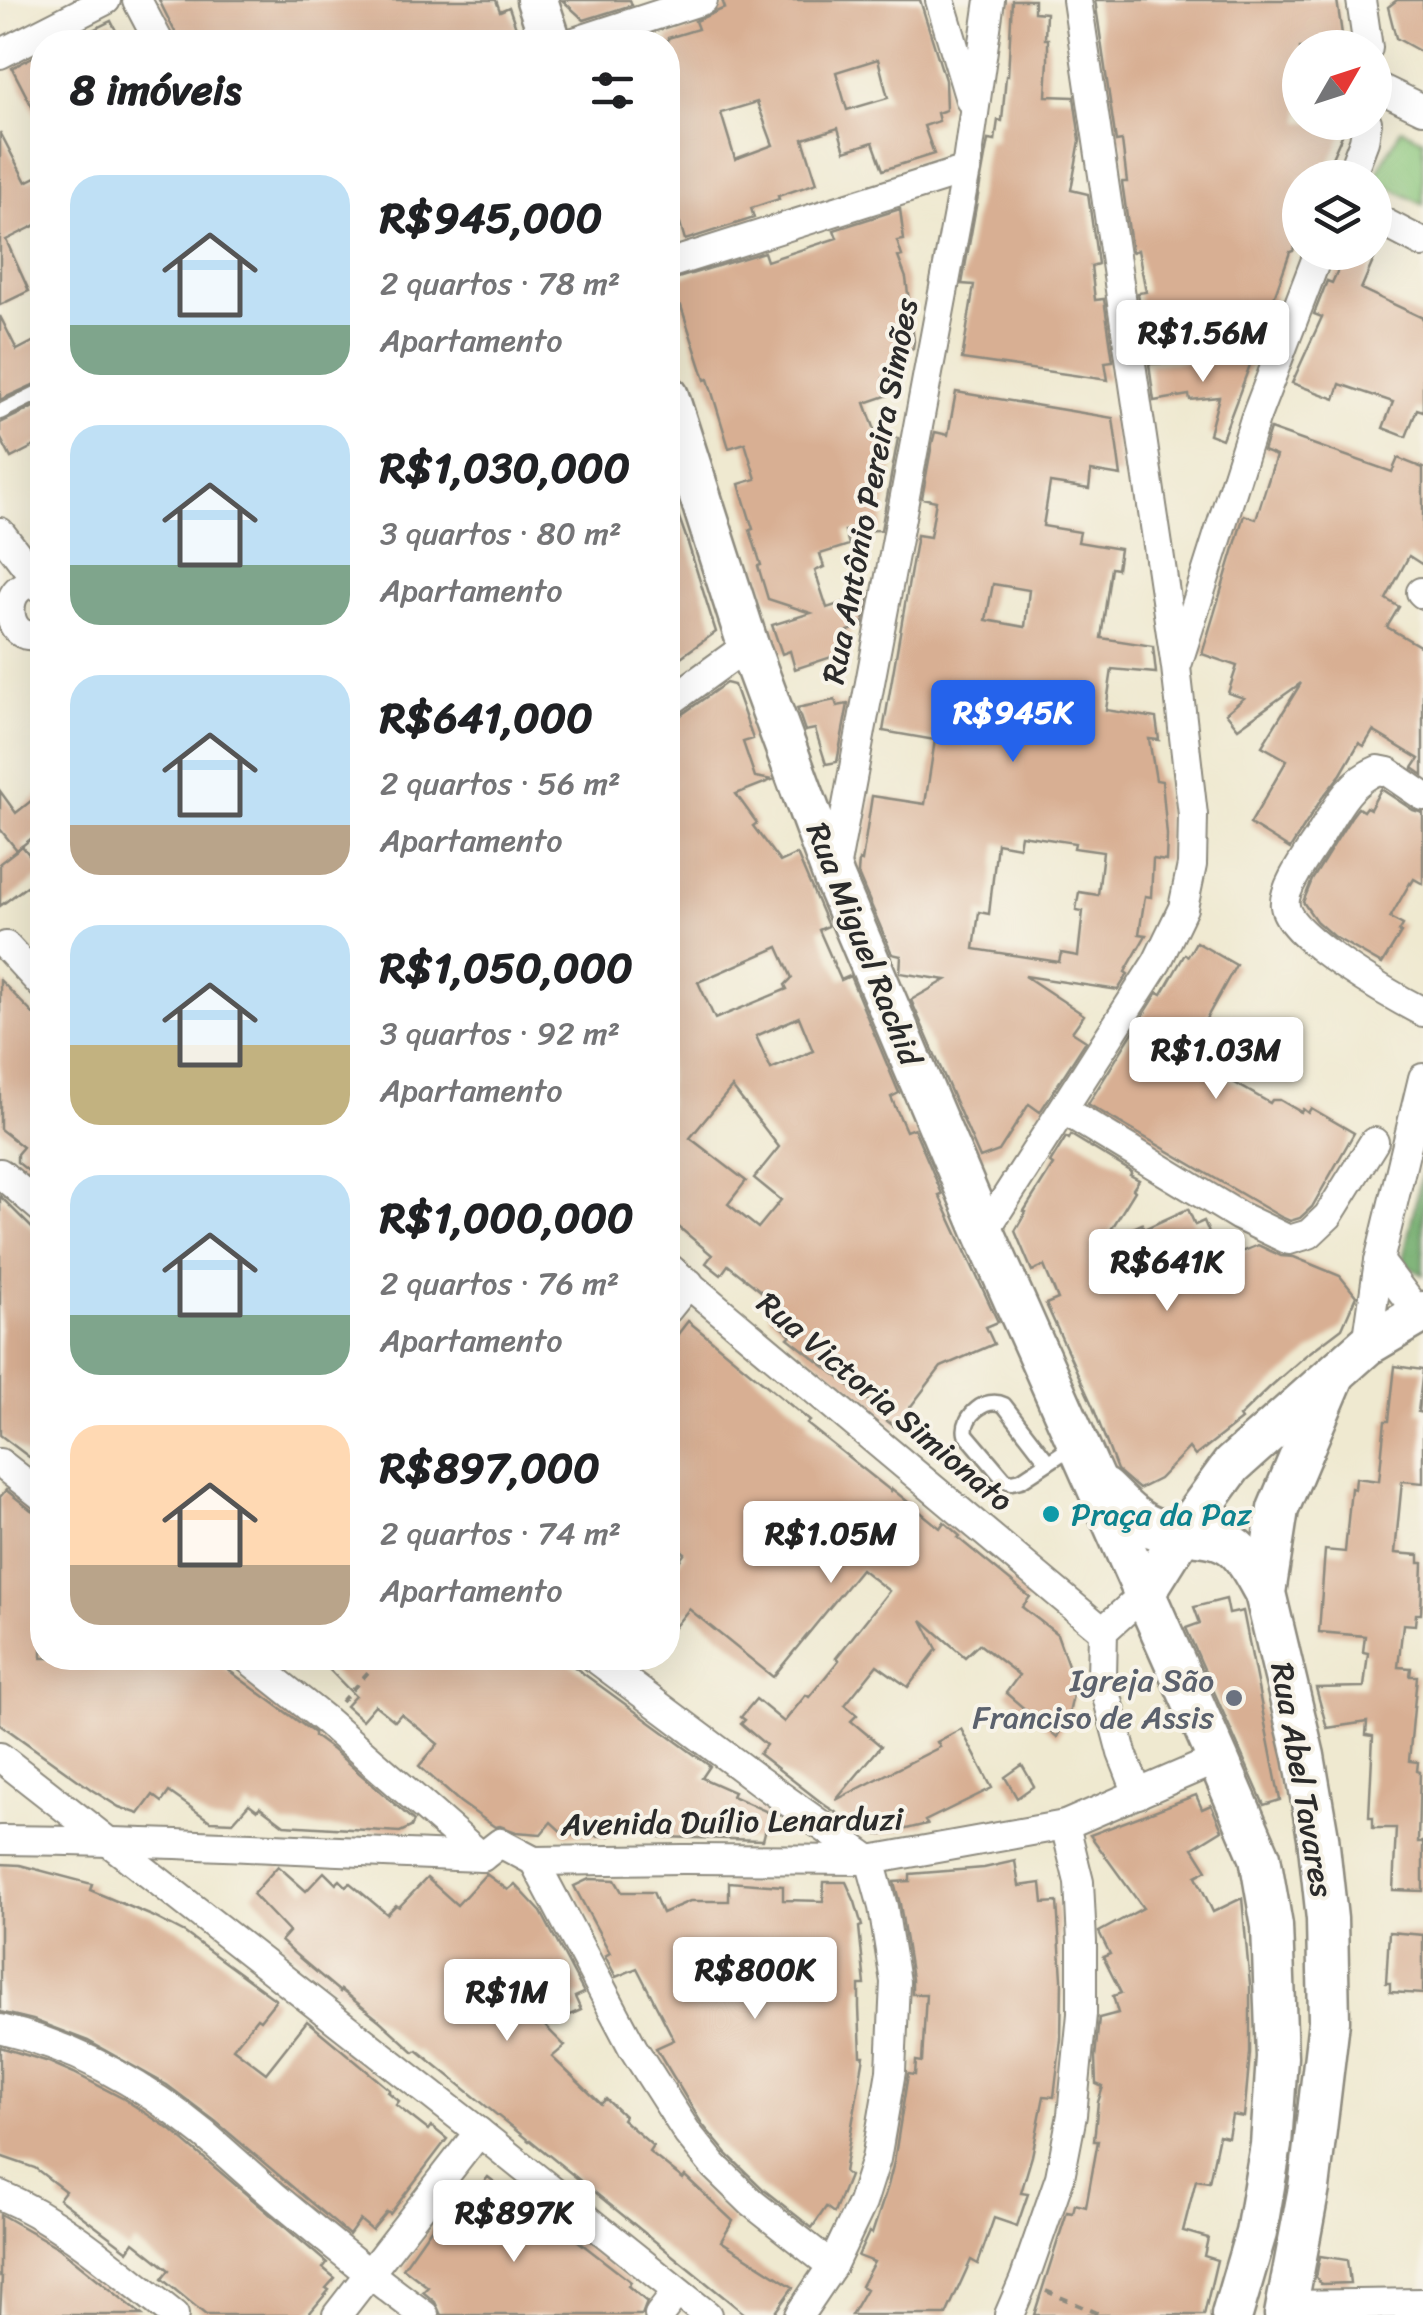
<!DOCTYPE html>
<html lang="pt">
<head>
<meta charset="utf-8">
<style>
  body { margin:0; font-family:Sriracha,sans-serif; background:#f6f6f6; color:#202124; height:100vh; display:flex; flex-direction:column; font-size:38px; white-space:nowrap }
  * { box-sizing:border-box; margin:0 }
  p { font-size:32px; color:#757577 }
  .icon { flex:none; width:55px; height:55px; fill:none; stroke:currentColor; stroke-width:2; stroke-linecap:round; stroke-linejoin:round }
  .map { position:relative; flex:1; overflow:hidden }
  .drawer { position:absolute; left:30px; top:30px; width:650px; height:1640px; display:flex; flex-direction:column; background:#fff; border-radius:40px; box-shadow:0 10px 40px #0002 }
  .drawer>* { flex:none }
  .needle { width:65px; rotate:51deg }
  .buttons { position:absolute; left:1282px; top:30px; display:grid; gap:20px }
  .buttons a { display:grid; place-items:center; width:110px; height:110px; border-radius:50%; background:#fff; box-shadow:0 10px 40px #0002; font-size:50px }
  .price { position:absolute; translate:-50% -85px; padding:0 22px; border-radius:10px; background:#fff; color:#222; font-size:32px; line-height:65px; filter:drop-shadow(0 2px 5px #0008) }
  .price::after { content:''; position:absolute; left:50%; top:60px; width:30px; height:22px; margin-left:-15px; background:inherit; clip-path:polygon(0 0,100% 0,50% 100%) }
  .price.selected { background:#2563eb; color:#fff }
  ul { padding:0; list-style:none }
  li { display:flex; align-items:center; gap:30px; height:250px; padding:0 40px }
  li span { display:grid; place-items:center; flex:none; width:280px; height:200px; border-radius:30px; color:#555 }
  li>.icon { margin-inline-start:auto }
  span .icon { width:120px; height:120px; fill:#fffc; stroke-width:1 }
  li b { font-size:42px }
  h2 { display:flex; justify-content:space-between; align-items:center; height:120px; padding:0 40px; font-size:42px }
  .map>svg:first-child { display:block }
</style>
</head>
<body>
<div class="map">
<svg width="1423" height="2315" viewBox="0 0 1423 2315">
  <rect width="100%" height="100%" fill="#f7f3e8"/>
  <filter id="ink" filterUnits="userSpaceOnUse"><feTurbulence type="fractalNoise" baseFrequency=".01" numOctaves="2"/><feDisplacementMap in="SourceGraphic" scale="20" xChannelSelector="R" yChannelSelector="G"/><feConvolveMatrix kernelMatrix="1 2 1 2 8 2 1 2 1" color-interpolation-filters="sRGB"/></filter>
  <filter id="wash" filterUnits="userSpaceOnUse"><feTurbulence type="fractalNoise" baseFrequency=".0048" numOctaves="4" result="noise"/><feDisplacementMap in="SourceGraphic" scale="40" xChannelSelector="R" yChannelSelector="G"/><feGaussianBlur stdDeviation="2.25" result="paint"/><feColorMatrix in="noise" values="0 0 0 0 0 0 0 0 0 0 0 0 0 0 0 0 0 1.4 0 .05"/><feComposite in="paint" operator="in"/></filter>
  <g filter="url(#wash)">
    <rect width="100%" height="100%" fill="#efe9d0"/>
    <path fill="#8ac67b" stroke="#5a7853" stroke-width="2.5" d="M1401,129L1423,139V205L1384,184L1376,174Z"/>
    <path fill="#6fab6b" stroke="#4d6b4b" stroke-width="2.5" d="M1423,1168V1275L1402,1263Z"/>
    <g id="blocks">
      <g fill="#d8af93" fill-rule="evenodd">
        <path d="M159,0H496L500,11L509,7L521,42H180Z"/>
        <path d="M562,0H630L632,5L584,20Z"/>
        <path d="M722,0H920L945,80L946,110L937,113L939,121L924,126L934,154L883,170L873,142L845,151L838,128L803,139L817,183L778,196L779,199L751,208L754,218L685,240L680,223L668,227V38L698,29L695,21L725,8ZM878,59L888,98L847,110L836,72ZM757,102L773,145L735,159L721,113Z"/>
        <path d="M1012,0H1034V12L1046,13L1045,39H1048V60L1046,96L1074,97L1080,140L1071,190L1088,194L1098,264L1091,266L1095,300L1104,299L1113,361L1105,362L1108,380L962,359L974,285L962,284L988,140L995,141L998,120L1002,121L1006,76H1008Z"/>
        <path d="M1095,0H1337L1344,48H1300V122H1348L1323,178H1300V234L1293,251L1290,252L1266,320L1146,338L1148,357L1138,293L1146,292L1138,250L1132,252L1122,182H1127L1122,141L1116,142Z"/>
        <path d="M1397,0H1423V53L1396,38L1388,7Z"/>
        <path d="M111,21L122,42H68Z"/>
        <path d="M42,52V126L12,68Z"/>
        <path d="M0,132L26,182L42,174V222L6,240L29,291L0,305Z"/>
        <path d="M900,209L904,240L897,241L902,256L898,257L906,278L914,341L913,348L897,354L903,371L883,378L889,395L865,403L879,441L892,437L898,438L881,530L845,531L849,545L820,554L824,567L815,571L827,608L869,594L863,626L848,631L853,646L846,648L847,652L795,669L790,651L782,654L772,625L811,613L768,599L758,566L761,565L750,530L753,529L739,484L756,479L745,443L729,448L708,379L705,380L681,306L668,317V281L764,252L767,261L837,238L834,230Z"/>
        <path d="M1346,252H1377L1361,289L1423,318V411L1417,409L1406,437L1383,428L1393,402L1340,384L1335,399L1292,383L1322,317L1314,314L1327,281L1332,283Z"/>
        <path d="M0,316L17,350L42,337V381L0,400Z"/>
        <path d="M1253,357L1222,439L1209,434L1219,397L1190,400L1189,395L1154,401L1149,364Z"/>
        <path d="M956,392L1113,418L1121,476L1091,471L1089,489L1050,483L1043,526L1080,532L1078,542L1120,549L1117,569L1111,568L1101,638L1153,646L1156,673L1112,669L1106,710L1156,718L1159,740L1149,739L1156,780L1162,781L1167,835L1166,861L1153,859L1151,897L1145,896L1139,934L1146,935L1125,972L1128,974L1118,990L1025,976L1084,1015L1072,1032L1086,1041L1040,1112L1029,1104L999,1151L980,1158L911,1000L946,980L900,973L901,956L892,954L858,874L859,860L862,861L872,796L925,804L935,740L883,731L917,535L930,537L936,501L922,498L932,444L935,432L948,435ZM993,584L1029,590L1025,627L986,620ZM1021,835L1075,843L1074,848L1103,852L1098,895L1079,892L1076,910L1083,911L1078,956L1061,953L1059,962L974,949L979,912L989,914L997,843L1019,847Z"/>
        <path d="M42,403V442L11,458L0,437V423Z"/>
        <path d="M1270,429L1392,472L1398,458L1423,468V565L1409,556L1386,599L1399,607L1387,627L1423,648V775L1413,768L1419,759L1373,731L1364,746L1359,743L1341,774L1322,798L1290,849L1250,824L1287,760L1262,746L1301,683L1238,728L1226,713L1244,698L1228,693L1237,666L1202,654L1244,515L1256,519L1276,456L1263,451Z"/>
        <path d="M668,492H670L687,540L716,632L668,666Z"/>
        <path d="M726,683L734,685L753,739L743,742L755,777L772,780L736,794L757,823L753,826L780,862L797,854L828,926L819,930L841,980L850,976L899,1093L891,1097L906,1131L914,1128L942,1194L939,1195L998,1322L986,1327L994,1344L941,1367L895,1427L870,1408L873,1404L788,1338L791,1335L768,1315L777,1304L728,1265L721,1275L706,1263L712,1255L668,1218V720L678,717ZM778,947L792,978L785,985L787,989L715,1019L698,982ZM799,1017L813,1051L771,1069L756,1036ZM732,1087L779,1147L754,1178L781,1200L758,1228L728,1204L746,1181L690,1138Z"/>
        <path d="M835,700L837,706L848,704L837,762L826,764L815,729L805,731L797,708Z"/>
        <path d="M1381,789L1413,810L1423,813V884L1414,879L1411,884L1410,883L1390,918L1403,925L1399,932L1401,933L1382,964L1333,936L1316,921L1303,902L1312,880L1351,817L1358,808L1363,811L1366,807L1370,809Z"/>
        <path d="M0,791L16,813L42,792V830L17,850L0,829Z"/>
        <path d="M22,846L42,870V875L0,906V863Z"/>
        <path d="M1196,942L1236,965L1186,1055L1270,1103L1272,1100H1280L1301,1112L1303,1109L1308,1113L1311,1108L1354,1133L1312,1207L1300,1218L1290,1221L1281,1217L1088,1104L1158,992L1162,994L1185,954L1188,956Z"/>
        <path d="M0,980L36,1017L42,1027V1182L17,1162V1154L23,1147L0,1129Z"/>
        <path d="M1071,1135L1132,1172L1130,1175L1139,1180L1133,1189L1135,1191L1104,1241L1142,1224L1144,1229L1188,1209L1195,1225L1204,1221L1213,1242L1229,1257L1258,1245L1281,1256L1294,1257L1340,1276L1356,1296L1342,1328L1305,1356L1270,1387L1239,1417L1241,1420L1195,1456L1189,1448L1159,1479L1139,1489L1117,1470L1093,1407L1046,1304L1058,1299L1044,1266L1032,1271L1015,1231L1026,1212L1024,1211L1053,1165L1050,1163L1066,1137L1069,1139Z"/>
        <path d="M0,1196L42,1238V1450L36,1457H29L0,1435Z"/>
        <path d="M688,1321L810,1421L807,1424L891,1491L892,1489L940,1528L944,1522L960,1536L958,1538L1030,1597L1022,1607L1057,1634L1074,1682V1690L1069,1714L1057,1737L1006,1693L1019,1675L979,1644L965,1657L922,1620L937,1649L908,1687L877,1665L845,1705L857,1715L851,1721L881,1746L836,1800L940,1747L937,1742L961,1729L992,1788L925,1821L927,1824L882,1835L868,1833L826,1806L759,1754L766,1745L741,1724L745,1720L741,1717L756,1699L784,1722L806,1695L809,1697L839,1660L836,1658L889,1591L861,1569L773,1677L689,1609L668,1635V1577L685,1553L668,1539V1347Z"/>
        <path d="M1395,1366L1423,1370L1418,1412L1423,1413V1483L1402,1481L1395,1553L1419,1555V1563H1423L1421,1614H1416L1415,1625L1403,1624L1398,1667L1411,1668L1410,1676H1417L1409,1761L1418,1762L1417,1771L1420,1772L1418,1842H1423V1891L1393,1890L1396,1828H1373V1817H1369L1373,1736L1366,1735L1367,1722L1327,1728L1316,1688L1364,1687L1368,1653L1363,1652L1365,1636L1319,1632L1325,1550L1345,1552L1351,1488L1355,1489L1356,1478L1379,1481L1385,1421H1389Z"/>
        <path d="M6,1490L31,1510L42,1515V1532L33,1545L42,1552V1658H212L314,1733V1736L333,1750L414,1821L411,1827L400,1832L284,1825L260,1807L257,1810L249,1804L233,1822L210,1821L169,1792L162,1802L153,1795L139,1814L119,1807L92,1790L0,1724V1497Z"/>
        <path d="M1226,1599L1229,1614L1243,1611L1280,1800L1264,1805L1186,1628L1200,1623L1194,1607Z"/>
        <path d="M318,1658H562L710,1766L702,1778L734,1792L732,1796L770,1813L763,1840L660,1837L624,1817L610,1836L565,1835L551,1822L541,1834L516,1832L500,1826L495,1827L460,1802L419,1766L438,1744L401,1714L395,1721L375,1705L362,1720L346,1706L355,1696Z"/>
        <path d="M1022,1765L1034,1786L1017,1798L1005,1777Z"/>
        <path d="M1196,1795L1202,1809L1211,1805L1222,1830L1193,1848L1207,1870L1196,1876L1213,1912L1242,1898L1250,1985V2053L1244,2117L1232,2115L1228,2137L1219,2135L1209,2182L1196,2180L1183,2231L1208,2238L1204,2256L1217,2260L1204,2315H1034L1067,2212L1073,2213L1075,2204L1086,2207L1098,2141H1094L1098,2102L1103,2087L1096,2084L1095,2058L1099,2018L1118,2013L1113,1996L1121,1993L1103,1957L1110,1954L1099,1932L1143,1908L1090,1835Z"/>
        <path d="M1015,1861L1019,1886L1041,1883L1043,1903L1057,1902L1062,1979L1061,2039L1054,2097L1044,2096L1032,2156L1021,2193L1028,2194L1017,2226L994,2218L978,2264L971,2260L946,2315H851L866,2289L861,2286L874,2262L858,2256L869,2232L872,2234L888,2186L894,2162L908,2074L915,2075L916,2061L922,2062L926,1994H912V1979L900,1904L894,1882L910,1881V1874L984,1868Z"/>
        <path d="M0,1864L20,1865L92,1884L90,1890L152,1916L185,1933L276,2000L260,2020L257,2018L233,2048L266,2073L307,2021L390,2090L388,2092L399,2101L396,2105L428,2130L431,2126L447,2139L390,2214L387,2212L372,2230L360,2220L349,2235L215,2121L167,2085L88,2041L33,2020L0,2012Z"/>
        <path d="M278,1866L306,1891L324,1872L336,1884L340,1880L346,1886L350,1883L387,1914L396,1905L399,1907L427,1878L457,1905L486,1874L508,1890L515,1884L541,1912L584,1993L575,1997L581,2010L545,2026L565,2046L552,2057L601,2104L606,2099L624,2116L622,2119L653,2146L649,2152L683,2179L685,2176L733,2221L721,2241L793,2287L773,2315H746L530,2140L529,2141L417,2050L414,2052L380,2021L341,1990L340,1992L295,1954L281,1941L289,1932L253,1894Z"/>
        <path d="M589,1879L615,1880L622,1892H653L662,1913L690,1901H729V1882L783,1886V1900L823,1901L824,1882H846L855,1902L862,1926L859,1927L865,1985H859V2007L861,2056H864L844,2172L849,2176L834,2213L826,2207L812,2228L764,2190L727,2154L702,2124L656,2048L674,2040L637,1968L616,1977L605,1956L610,1953L574,1886Z"/>
        <path d="M1389,1932L1423,1935V1994L1390,1992V1983H1386Z"/>
        <path d="M0,2047L49,2062L74,2073L124,2099L171,2130L327,2263L323,2268L335,2278L326,2288L329,2290L308,2315H206L162,2279L169,2270L134,2242L128,2251L59,2199L65,2191L35,2168L0,2156Z"/>
        <path d="M488,2177L503,2189L495,2198L527,2223L538,2210L631,2282L628,2286L647,2302L642,2315H441L435,2302L423,2292L428,2287L403,2268L456,2193L468,2202Z"/>
        <path d="M0,2214L59,2248L142,2315H0L2,2277H0Z"/>
        <path d="M1320,2256L1347,2260L1350,2283L1321,2284L1316,2277Z"/>
      </g>
    </g>
  </g>
  <g filter="url(#ink)">
    <use href="#blocks" fill-opacity="0" stroke="#8d8a7e" stroke-width="2.5"/>
    <g fill="none" stroke-linecap="round" stroke-linejoin="round">
      <defs>
        <g id="lane">
          <path d="M0,412L42,391"/>
          <path d="M1048,1462L1004,1405C986,1396 962,1416 966,1434L1005,1480L1012,1482L1021,1480L1076,1444"/>
        </g>
        <g id="street">
          <path d="M137,0L159,42"/>
          <path d="M940,0L970,100"/>
          <path d="M1361,0L1368,48"/>
          <path d="M574,42L703,0"/>
          <path d="M0,54L106,0"/>
          <path d="M1375,86L1423,109"/>
          <path d="M1350,178L1364,141L1367,122"/>
          <path d="M1375,218L1423,243"/>
          <path d="M668,264L966,170"/>
          <path d="M0,532L42,587"/>
          <path d="M42,587C0,570 0,650 42,633"/>
          <path d="M1421,592L1423,594"/>
          <path d="M1178,662L1255,419L1319,252"/>
          <path d="M668,703L748,645"/>
          <path d="M1423,796L1388,772L1378,770C1348,782 1335,811 1319,837C1309,853 1282,889 1285,906C1289,938 1394,997 1423,1012"/>
          <path d="M834,875L966,170L990,0"/>
          <path d="M6,946L42,985"/>
          <path d="M1064,1110L1239,1216L1289,1240L1309,1234L1328,1216L1374,1142"/>
          <path d="M0,1173L42,1209"/>
          <path d="M984,1232L1157,962L1183,908L1192,865L1193,815L1176,667L1077,0"/>
          <path d="M1379,1261L1419,1314"/>
          <path d="M668,1267L1103,1631"/>
          <path d="M668,1309L689,1283"/>
          <path d="M1367,1345L1379,1261L1423,1078"/>
          <path d="M0,1463L42,1496"/>
          <path d="M247,1658L325,1720L482,1857"/>
          <path d="M595,1658L758,1780L870,1860"/>
          <path d="M0,1757L479,2132L707,2315"/>
          <path d="M1138,1794L1122,1753L1102,1677L1103,1631L1144,1594"/>
          <path d="M0,1840C161,1841 321,1851 482,1857L500,1843L534,1861L683,1859L870,1860L1065,1825L1218,1759"/>
          <path d="M534,1861L633,2048L688,2134L714,2166L752,2203L832,2266"/>
          <path d="M0,2029C75,2046 144,2085 204,2134C227,2154 250,2175 273,2195C322,2236 372,2277 424,2315"/>
          <path d="M0,2195C64,2222 119,2272 174,2315"/>
          <path d="M1288,2305L1423,2303"/>
          <path d="M337,2315L479,2132"/>
          <path d="M659,2315L677,2292"/>
          <path d="M799,2315L832,2266L862,2203L876,2159L891,2071L895,1982L883,1907L870,1860"/>
          <path d="M1009,2315L1024,2280L1060,2177L1072,2115L1082,2014V1942L1079,1882L1065,1825"/>
        </g>
        <g id="secondary">
          <path d="M537,0L551,42"/>
          <path d="M668,396L748,645L834,878L984,1232L1218,1759L1260,1857L1272,1926L1277,2057L1271,2145L1256,2233L1232,2315"/>
          <path d="M1104,1489C1119,1503 1133,1520 1152,1527C1178,1538 1213,1529 1235,1548C1248,1559 1256,1578 1265,1593"/>
          <path d="M1144,1594L1181,1535L1232,1465L1367,1345L1423,1312"/>
          <path d="M1285,2315L1309,2188L1329,2021L1327,1919L1318,1837L1304,1756L1265,1593L1278,1509L1334,1376"/>
        </g>
      </defs>
      <use href="#lane" stroke="#8d8a7e" stroke-width="19"/>
      <use href="#street" stroke="#8d8a7e" stroke-width="32"/>
      <use href="#secondary" stroke="#8d8a7e" stroke-width="45"/>
      <g stroke="#8d8a7e" stroke-width="4" stroke-dasharray="8 8" stroke-linecap="butt">
        <path d="M341,1702L381,1658"/>
        <path d="M1046,2291L1102,2315"/>
      </g>
      <use href="#lane" stroke="#fff" stroke-width="14"/>
      <use href="#street" stroke="#fff" stroke-width="28"/>
      <use href="#secondary" stroke="#fff" stroke-width="40"/>
    </g>
  </g>
  <circle fill="#0f9aa8" stroke="#f7f3e8" stroke-width="4" cx="1051" cy="1514" r="10"/>
  <circle fill="#6b7280" stroke="#f7f3e8" stroke-width="4" cx="1234" cy="1698" r="10"/>
  <g text-anchor="middle" dominant-baseline="central" stroke-width="8" stroke-linejoin="round" paint-order="stroke">
    <g font-size="32" fill="#2b2b2b" stroke="#f7f3e8">
      <text transform="translate(870 491) rotate(-79)">Rua Antônio Pereira Simões</text>
      <text transform="translate(864 944) rotate(68)">Rua Miguel Rachid</text>
      <text transform="translate(885 1402) rotate(40)">Rua Victoria Simionato</text>
      <text transform="translate(1302 1780) rotate(80)">Rua Abel Tavares</text>
      <text transform="translate(732 1822) rotate(-1)">Avenida Duílio Lenarduzi</text>
    </g>
    <g font-size="32" fill="#0d838f" stroke="#f7f3e8" text-anchor="start">
      <text x="1071" y="1514">Praça da Paz</text>
    </g>
    <g font-size="32" fill="#5b616d" stroke="#f7f3e8" text-anchor="end">
      <text x="1214" y="1680">Igreja São<tspan x="1214" dy="37">Franciso de Assis</tspan></text>
    </g>
  </g>
</svg>
<div class="buttons">
<a><svg class="needle" viewBox="-14 -14 28 28"><path d="M0-13l5 13h-10z" fill="#e53935"/><path d="M0 13l5-13h-10z" fill="#757577"/></svg></a>
<a><svg class="icon" aria-label="layers" viewBox="0 0 24 24"><path d="M12 4l9 5-9 5-9-5zM3 14l9 5 9-5"/></svg></a>
</div>
<b class="price" style="left:1203px;top:385px">R$1.56M</b>
<b class="price selected" style="left:1013px;top:765px">R$945K</b>
<b class="price" style="left:1216px;top:1102px">R$1.03M</b>
<b class="price" style="left:1167px;top:1314px">R$641K</b>
<b class="price" style="left:831px;top:1586px">R$1.05M</b>
<b class="price" style="left:755px;top:2022px">R$800K</b>
<b class="price" style="left:507px;top:2044px">R$1M</b>
<b class="price" style="left:514px;top:2265px">R$897K</b>
<section class="drawer">
<h2>8 imóveis<svg class="icon" aria-label="filters" viewBox="0 0 24 24"><path d="M4 7h16M4 17h16"/><circle cx="9" cy="7" r="2"/><circle cx="15" cy="17" r="2"/></svg></h2>
<ul>
<li><span style="background:linear-gradient(#bfe0f5 75%,#7fa58c 0)"><svg class="icon" aria-label="home" viewBox="0 0 24 24"><path d="M3 11l9-7 9 7M6 9v11h12V9"/></svg></span><div><b>R$945,000</b><p>2 quartos · 78 m²</p><p>Apartamento</p></div></li>
<li><span style="background:linear-gradient(#bfe0f5 70%,#7fa58c 0)"><svg class="icon" aria-label="home" viewBox="0 0 24 24"><path d="M3 11l9-7 9 7M6 9v11h12V9"/></svg></span><div><b>R$1,030,000</b><p>3 quartos · 80 m²</p><p>Apartamento</p></div></li>
<li><span style="background:linear-gradient(#bfe0f5 75%,#b9a48a 0)"><svg class="icon" aria-label="home" viewBox="0 0 24 24"><path d="M3 11l9-7 9 7M6 9v11h12V9"/></svg></span><div><b>R$641,000</b><p>2 quartos · 56 m²</p><p>Apartamento</p></div></li>
<li><span style="background:linear-gradient(#bfe0f5 60%,#c2b280 0)"><svg class="icon" aria-label="home" viewBox="0 0 24 24"><path d="M3 11l9-7 9 7M6 9v11h12V9"/></svg></span><div><b>R$1,050,000</b><p>3 quartos · 92 m²</p><p>Apartamento</p></div></li>
<li><span style="background:linear-gradient(#bfe0f5 70%,#7fa58c 0)"><svg class="icon" aria-label="home" viewBox="0 0 24 24"><path d="M3 11l9-7 9 7M6 9v11h12V9"/></svg></span><div><b>R$1,000,000</b><p>2 quartos · 76 m²</p><p>Apartamento</p></div></li>
<li><span style="background:linear-gradient(#ffd9b3 70%,#b9a48a 0)"><svg class="icon" aria-label="home" viewBox="0 0 24 24"><path d="M3 11l9-7 9 7M6 9v11h12V9"/></svg></span><div><b>R$897,000</b><p>2 quartos · 74 m²</p><p>Apartamento</p></div></li>
</ul>
</section>
</div>
</body>
</html>
